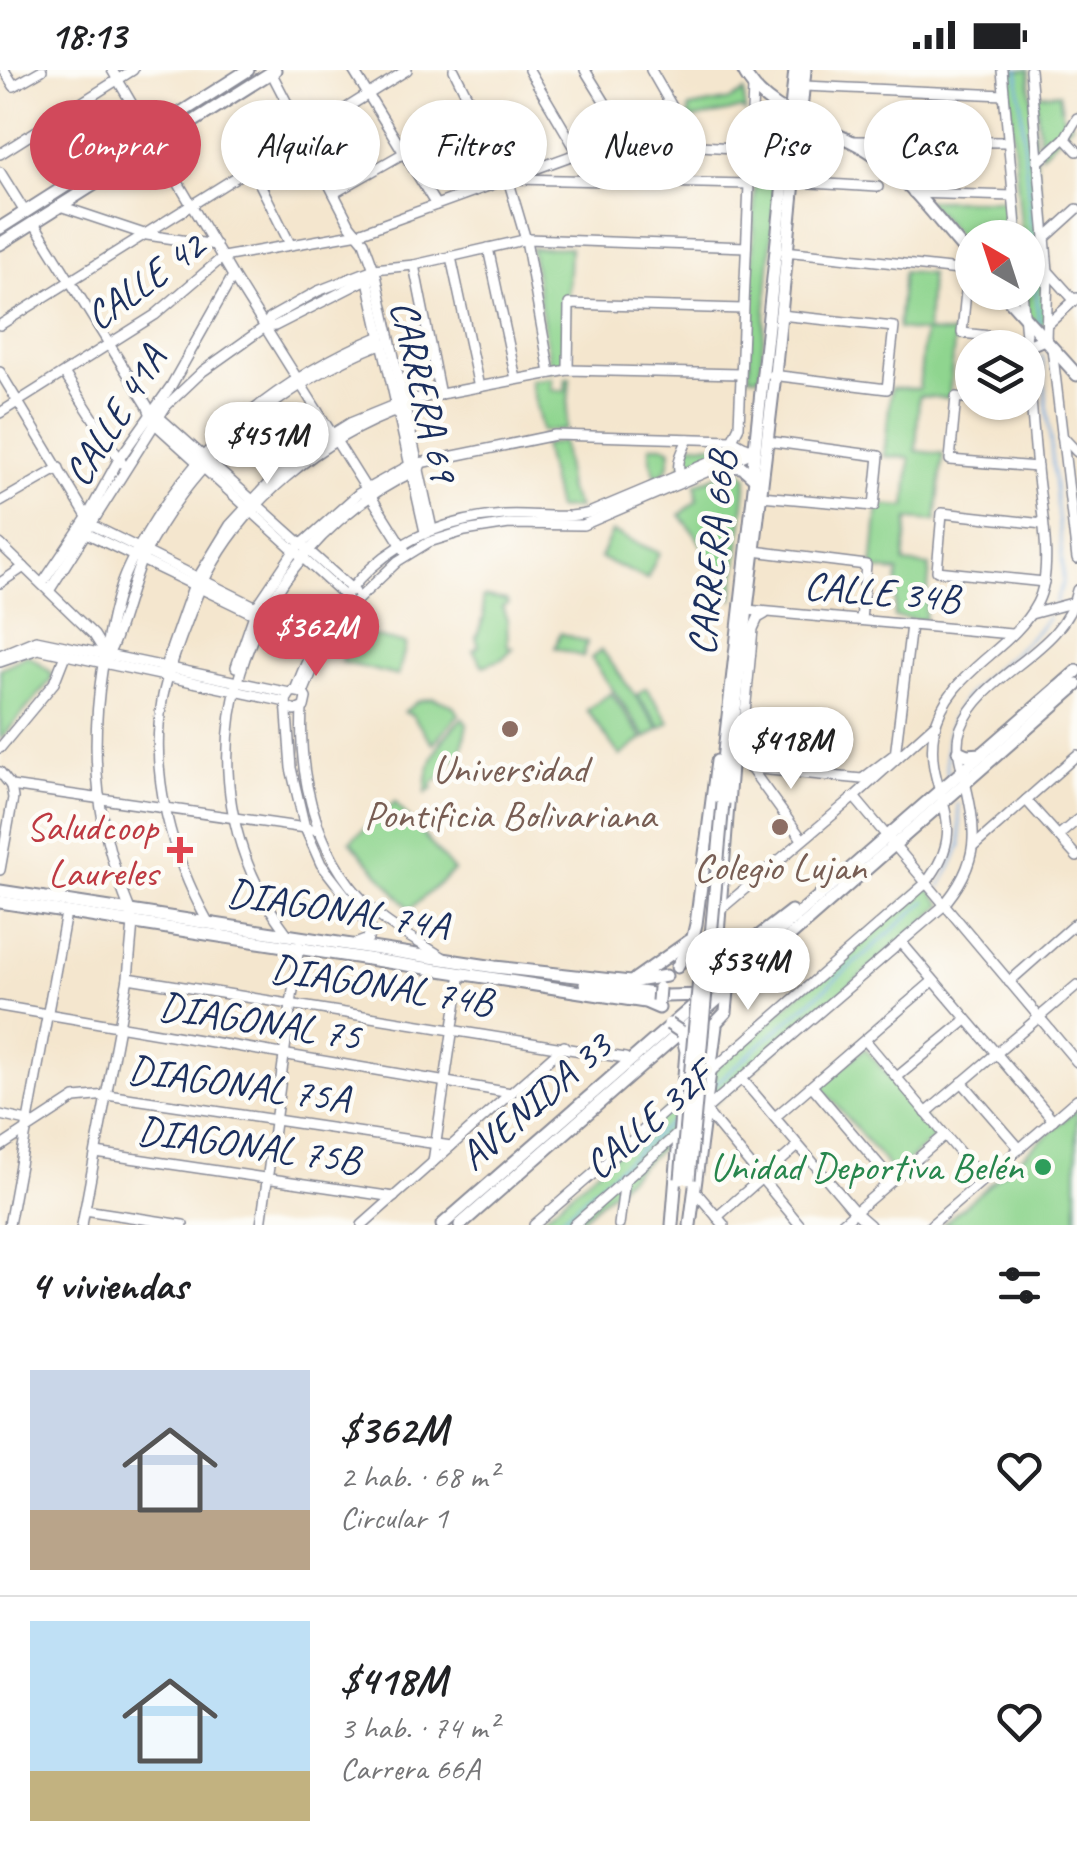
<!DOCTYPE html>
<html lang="es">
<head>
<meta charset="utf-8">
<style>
  body { margin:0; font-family:Caveat,sans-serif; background:#f2f2f2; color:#202124; height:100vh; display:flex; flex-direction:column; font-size:38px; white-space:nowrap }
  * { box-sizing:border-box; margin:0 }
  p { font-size:32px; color:#757577 }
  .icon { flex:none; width:55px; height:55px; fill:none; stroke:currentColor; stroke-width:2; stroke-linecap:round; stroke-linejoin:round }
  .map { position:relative; height:1155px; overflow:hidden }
  .panel { display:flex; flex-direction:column; background:#fff; flex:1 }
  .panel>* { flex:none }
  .top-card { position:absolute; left:30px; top:30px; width:1018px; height:90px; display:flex; gap:20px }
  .needle { width:65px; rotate:321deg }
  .fabs { position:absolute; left:955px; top:150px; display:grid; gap:20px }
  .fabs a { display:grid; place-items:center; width:90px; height:90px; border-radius:50%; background:#fff; box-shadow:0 2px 8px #0004; font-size:50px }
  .price { position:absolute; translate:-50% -85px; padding:0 22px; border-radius:35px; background:#fff; color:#222; font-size:32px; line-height:65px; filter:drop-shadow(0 2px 5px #0008) }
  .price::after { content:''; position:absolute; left:50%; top:60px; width:30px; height:22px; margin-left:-15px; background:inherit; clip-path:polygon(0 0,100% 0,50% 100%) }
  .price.on { background:#d1495b; color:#fff }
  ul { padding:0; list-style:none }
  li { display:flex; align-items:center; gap:30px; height:250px; padding:0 30px }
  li+li { border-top:2px solid #e0e0e0 }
  li span { display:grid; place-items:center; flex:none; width:280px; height:200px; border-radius:0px; color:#555 }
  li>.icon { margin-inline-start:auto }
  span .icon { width:120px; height:120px; fill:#fffc; stroke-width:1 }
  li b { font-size:42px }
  h2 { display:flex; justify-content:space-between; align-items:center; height:120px; padding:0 30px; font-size:42px }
  .chip { padding:0 35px; border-radius:45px; background:#fff; box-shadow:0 2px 8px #0004; font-size:35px; line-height:90px }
  .chip.on { background:#d1495b; color:#fff }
  .status { display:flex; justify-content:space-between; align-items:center; height:70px; padding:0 50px; background:#fff; direction:ltr }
  .status svg { height:28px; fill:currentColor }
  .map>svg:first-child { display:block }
</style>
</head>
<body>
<div class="status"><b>18:13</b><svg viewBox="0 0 49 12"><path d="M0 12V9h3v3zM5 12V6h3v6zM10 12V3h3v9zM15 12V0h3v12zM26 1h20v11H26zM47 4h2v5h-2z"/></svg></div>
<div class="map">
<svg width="1077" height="1155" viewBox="0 0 1077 1155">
  <rect width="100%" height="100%" fill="#fdfcf7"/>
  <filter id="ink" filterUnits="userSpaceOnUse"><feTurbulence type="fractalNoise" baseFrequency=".01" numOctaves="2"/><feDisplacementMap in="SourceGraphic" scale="20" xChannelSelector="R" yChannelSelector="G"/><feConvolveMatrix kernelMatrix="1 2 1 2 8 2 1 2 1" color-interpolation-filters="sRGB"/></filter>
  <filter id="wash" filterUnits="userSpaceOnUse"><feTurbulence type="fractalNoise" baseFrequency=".0048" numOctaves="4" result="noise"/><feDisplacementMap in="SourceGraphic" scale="40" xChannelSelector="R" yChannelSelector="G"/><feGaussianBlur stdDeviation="2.25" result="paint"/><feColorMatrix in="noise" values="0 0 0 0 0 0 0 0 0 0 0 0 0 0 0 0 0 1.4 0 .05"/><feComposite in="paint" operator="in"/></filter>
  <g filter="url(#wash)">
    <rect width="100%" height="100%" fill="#f4e6ce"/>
    <g fill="#8fd58f" stroke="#558276" stroke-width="2.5">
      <path d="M1007,0H1029L1046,210V252L1037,256L1027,248L1028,168L1022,167Z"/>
      <path d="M744,22L745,42L741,39L689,50V38L731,30Z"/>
      <path d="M1059,23L1063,47L1072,53L1041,85L1036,25Z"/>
      <path d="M769,62L780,66L760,307L749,306L756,73Z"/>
      <path d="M926,130H1010L1011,167L972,168V182Z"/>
      <path d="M570,177L565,297L551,300L531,178Z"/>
      <path d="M903,202L930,204L927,262L955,264L949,328L919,326L916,381L943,384L936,451L908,449L904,493L930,496L925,550L894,547L898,502L872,499L878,435L906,437L910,388L884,386L891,318L919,319L924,262L898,259Z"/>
      <path d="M552,308V320L565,321L566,308H570L566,360L542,361L530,310Z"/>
      <path d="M563,372L568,420L578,438L557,439L543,375Z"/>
      <path d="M689,374L734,375L680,398Z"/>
      <path d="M650,376H664L671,380L668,398L657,408L650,390Z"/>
      <path d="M732,399L741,400L747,408L733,529L697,467L680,445L697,430L696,414Z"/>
      <path d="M612,462L659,483L647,509L600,488Z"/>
      <path d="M486,527L506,530L508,534L502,537L507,550L508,577L513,578L502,589L483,596L473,580L479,576L476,568L484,547L482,528Z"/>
      <path d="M349,560L406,574L398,606L341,592Z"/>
      <path d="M560,563L587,572L583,587L555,578Z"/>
      <path d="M602,580L659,659L646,668L591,588Z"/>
      <path d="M28,585L52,603L51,610L0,670V599Z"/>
      <path d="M646,618L670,652L661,658L637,625Z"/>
      <path d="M611,623L643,669L620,686L587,640Z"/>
      <path d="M433,628L452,635L459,644L433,674L412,645L404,642L418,631Z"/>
      <path d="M462,648L467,654L460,689L449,690L446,704L431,714L433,718L426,723C426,690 440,670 462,648Z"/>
      <path d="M395,732L454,801L410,839L350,771Z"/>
      <path d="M925,814L943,835L713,1034V1000Z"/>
      <path d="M865,978L938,1065L894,1103L820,1016Z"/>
      <path d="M674,1033L669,1071L574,1155H534Z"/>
      <path d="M1077,1039V1155H942Z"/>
    </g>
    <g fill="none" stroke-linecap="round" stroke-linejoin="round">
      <g stroke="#73aae2" stroke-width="2.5">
        <path d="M1018,0L1039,255"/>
        <path d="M1042,286L1063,497V513L1055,533"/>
        <path d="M948,706C934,619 1004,605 1048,548"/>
        <path d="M940,817L961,775L958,734"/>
        <path d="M714,1015L926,831"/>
        <path d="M554,1155L672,1051"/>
      </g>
    </g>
  </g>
  <g filter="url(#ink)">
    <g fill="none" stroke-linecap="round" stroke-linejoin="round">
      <defs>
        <g id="minor">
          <path d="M4,0L14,16L42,0"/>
          <path d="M112,0L233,206L407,484"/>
          <path d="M353,0L436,135"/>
          <path d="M454,0L508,109L526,170L550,303"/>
          <path d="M529,0L578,83"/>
          <path d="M585,0L628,70"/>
          <path d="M1002,0L1017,168"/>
          <path d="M1030,0L1048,201L1046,271"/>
          <path d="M271,2L350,155L364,172L376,205L432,459"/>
          <path d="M804,16L1004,25"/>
          <path d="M1065,68L1077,81"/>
          <path d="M618,71L750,79"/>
          <path d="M852,71L1008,72"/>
          <path d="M0,84L133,0"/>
          <path d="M1038,92L1065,68L1077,48"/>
          <path d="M252,98L290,174"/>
          <path d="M0,102L25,142"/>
          <path d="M515,109L749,114"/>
          <path d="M794,112L878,117"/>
          <path d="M334,123L474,43"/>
          <path d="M913,123L1013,126"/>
          <path d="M60,136L147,165L216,175"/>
          <path d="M34,153L147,335L154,353L347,528"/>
          <path d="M1045,168L1077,139"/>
          <path d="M488,178L516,309"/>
          <path d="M785,181L968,201L962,263L1027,270"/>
          <path d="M451,187L479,317"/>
          <path d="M414,195L440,325"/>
          <path d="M1049,202L1075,231"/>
          <path d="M367,206L425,462"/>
          <path d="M0,255L407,0"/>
          <path d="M1047,255L1077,228"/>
          <path d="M265,257L270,248L318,221L374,199L414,195L528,169L746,177"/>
          <path d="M1052,278L1077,489"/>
          <path d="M568,300L569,234L743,239"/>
          <path d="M0,302L92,455L319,568"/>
          <path d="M64,303L122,393"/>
          <path d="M772,305L887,319L894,257L780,245"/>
          <path d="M972,329L956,327L950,390L1037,397"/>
          <path d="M0,343L155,245L223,187L359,163L678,47L651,0"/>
          <path d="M158,346L355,522"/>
          <path d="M1062,366L1077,382"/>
          <path d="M732,370L739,356L753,18"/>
          <path d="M682,408C674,395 682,383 688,369"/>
          <path d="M761,426L874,436L879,386L767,371"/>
          <path d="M0,432L59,398"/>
          <path d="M1043,454L942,443L937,501L1044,512"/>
          <path d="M86,463L318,575"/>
          <path d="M0,474L94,565L104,581"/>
          <path d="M754,481L866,495L861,550"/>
          <path d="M0,513L24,497"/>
          <path d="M42,514L86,449L119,389L171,316L233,206"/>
          <path d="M49,521L166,336L203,301L265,257L275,256L375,205"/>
          <path d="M747,540L1011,564"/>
          <path d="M765,544L758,548L753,559L741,685L802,769"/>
          <path d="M1031,544L1072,533"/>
          <path d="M0,585L36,570L290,623"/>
          <path d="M105,589C115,581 132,509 142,489C191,390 281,313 383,273"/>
          <path d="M0,592L38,579L286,632"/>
          <path d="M236,597L257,536L294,481L358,424L410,395L555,365L732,370L745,377"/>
          <path d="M162,605L194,514L230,455L279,402L313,376L350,353L404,331L568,300L740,304"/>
          <path d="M295,620C334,518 390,454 504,445C532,443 561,450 589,443L746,377"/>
          <path d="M303,623L322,577L353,534L398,491L429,472L465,461L509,454L583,455L755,381"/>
          <path d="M289,638L295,641L304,637L306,628L303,623L292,621L286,630L291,698L305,758L321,794L370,857L368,869L355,874"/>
          <path d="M302,639C298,714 319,794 378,845C398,862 423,874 444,888"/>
          <path d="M0,678L54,613L65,585"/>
          <path d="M895,686L911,555"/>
          <path d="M749,698L862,709L896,683"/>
          <path d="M0,702L11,716L319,760"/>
          <path d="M854,727L1077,992"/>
          <path d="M1026,730L1077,787"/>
          <path d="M1058,766L1077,750"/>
          <path d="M974,776L1077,685"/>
          <path d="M0,800L13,728L11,716"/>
          <path d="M721,839L854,727L934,655"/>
          <path d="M208,852C172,787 149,706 162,631C166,608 174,587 182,565C189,548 194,531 202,515C240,434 321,367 405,338L410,332"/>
          <path d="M288,865C165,702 241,481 419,399L421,394"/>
          <path d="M901,872L1053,1050"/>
          <path d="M128,908L625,988"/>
          <path d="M1009,912L1077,852"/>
          <path d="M0,936L511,1023"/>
          <path d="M865,970L983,1110"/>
          <path d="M710,1002L925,814C976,750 923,725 934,662C945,602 1011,583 1037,533C1055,499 1040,435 1037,398C1031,339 1028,281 1022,222"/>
          <path d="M897,1007L966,950"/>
          <path d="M742,1009L855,1142L870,1155"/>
          <path d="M962,1012L1020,1079"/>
          <path d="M812,1016L892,1110"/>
          <path d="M705,1040L800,1155"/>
          <path d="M704,1041L941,838C982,792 977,760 963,703C959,688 955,673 961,658C983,601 1065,583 1077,520"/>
          <path d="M926,1043L1077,915"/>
          <path d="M0,1045L27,1051"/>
          <path d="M775,1047L933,911"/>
          <path d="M0,1077L75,1028L107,1025L451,1076"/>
          <path d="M96,1083L394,1127"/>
          <path d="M433,1092L461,903"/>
          <path d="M696,1122L724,1155"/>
          <path d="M85,1140L183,1155"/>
          <path d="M717,1147L798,1076"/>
          <path d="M9,1155L66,843"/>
          <path d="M82,1155L128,908L133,853L130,840C97,760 89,686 102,601C107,571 112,541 122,512C131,488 145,466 158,445C212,361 290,304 381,266"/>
          <path d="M261,1155L299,876"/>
          <path d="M362,1155L564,976"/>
          <path d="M534,1155L684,1025"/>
          <path d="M574,1155L681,1061"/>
          <path d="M619,1155L625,1109"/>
          <path d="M840,1155L945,1065"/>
          <path d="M931,1155L1077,1029"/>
        </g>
        <g id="major">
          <path d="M743,0C769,52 834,54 877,87C913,114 942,156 972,189"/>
          <path d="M751,68L770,57L788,66"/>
          <path d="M0,158L248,0"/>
          <path d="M0,174L275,0"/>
          <path d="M1002,222L1077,305"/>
          <path d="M1028,276L1044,269"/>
          <path d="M726,396L742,397L753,407"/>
          <path d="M958,681L967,685L982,684"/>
          <path d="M729,689L775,305L805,0"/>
          <path d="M718,734L755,409L753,397L795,0"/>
          <path d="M0,821L495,897L630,912L666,906"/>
          <path d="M0,832L645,932L659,938"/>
          <path d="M718,872L726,881L738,882L791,841"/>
          <path d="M677,897L692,871L696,854L717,691"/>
          <path d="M718,903L716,890L732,683"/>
          <path d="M635,909L689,871"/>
          <path d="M585,914L666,926L705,925"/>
          <path d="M710,959L726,942L728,921"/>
          <path d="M442,1155L1077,601"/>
          <path d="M460,1155L1077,615"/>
          <path d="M672,1155L686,981L681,962"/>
          <path d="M690,1155L716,956"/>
        </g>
      </defs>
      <use href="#minor" stroke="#888a96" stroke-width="12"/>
      <use href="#major" stroke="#888a96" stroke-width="15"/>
      <use href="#minor" stroke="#fff" stroke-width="9"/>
      <use href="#major" stroke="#fff" stroke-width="11"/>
      <defs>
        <g id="major-bridge">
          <path d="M719,904L728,921"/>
          <path d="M658,931L659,918"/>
          <path d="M669,954L681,962"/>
          <path d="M681,1109L700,897"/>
          <path d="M689,1109L723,733"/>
        </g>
      </defs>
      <use href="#major-bridge" stroke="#888a96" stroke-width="15" stroke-linecap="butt"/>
      <use href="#major-bridge" stroke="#fff" stroke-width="11"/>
    </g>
  </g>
  <g fill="#8d6e63" stroke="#fdfcf7" stroke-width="4">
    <circle cx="510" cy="659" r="10"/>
    <circle cx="780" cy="757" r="10"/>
  </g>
  <path fill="#e0444e" stroke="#fdfcf7" stroke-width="4" d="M175 765h10v10h10v10h-10v10h-10v-10h-10v-10h10z"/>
  <circle fill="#2e9e5b" stroke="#fdfcf7" stroke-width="4" cx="1043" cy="1097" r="10"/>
  <g text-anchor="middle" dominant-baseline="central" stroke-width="9" stroke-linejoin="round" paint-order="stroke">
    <g font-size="40" fill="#1b2f5e" stroke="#fdfcf7">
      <text transform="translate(145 211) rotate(-36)">CALLE 42</text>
      <text transform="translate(424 321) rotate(77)">CARRERA 69</text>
      <text transform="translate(115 346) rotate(-58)">CALLE 41A</text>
      <text transform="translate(712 483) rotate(-84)">CARRERA 66B</text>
      <text transform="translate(882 522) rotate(5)">CALLE 34B</text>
      <text transform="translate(338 839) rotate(9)">DIAGONAL 74A</text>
      <text transform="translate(382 915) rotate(9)">DIAGONAL 74B</text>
      <text transform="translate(260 951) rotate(9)">DIAGONAL 75</text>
      <text transform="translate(239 1014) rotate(8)">DIAGONAL 75A</text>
      <text transform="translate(535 1031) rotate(-41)">AVENIDA 33</text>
      <text transform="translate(648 1051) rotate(-41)">CALLE 32F</text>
      <text transform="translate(249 1075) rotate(8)">DIAGONAL 75B</text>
    </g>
    <g font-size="40" fill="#785e54" stroke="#fdfcf7">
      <text x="510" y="699">Universidad<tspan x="510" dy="46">Pontificia Bolivariana</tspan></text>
      <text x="780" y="797">Colegio Lujan</text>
    </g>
    <g font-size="40" fill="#be3a42" stroke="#fdfcf7" text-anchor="end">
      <text x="158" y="757">Saludcoop<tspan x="158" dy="46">Laureles</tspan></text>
    </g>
    <g font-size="40" fill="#27864d" stroke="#fdfcf7" text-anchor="end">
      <text x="1023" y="1097">Unidad Deportiva Belén</text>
    </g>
  </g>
</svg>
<div class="fabs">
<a><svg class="needle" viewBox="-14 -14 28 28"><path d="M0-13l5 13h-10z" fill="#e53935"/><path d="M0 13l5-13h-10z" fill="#757577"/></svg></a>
<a><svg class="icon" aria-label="layers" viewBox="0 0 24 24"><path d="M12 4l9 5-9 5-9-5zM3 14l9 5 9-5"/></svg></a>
</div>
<b class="price" style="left:267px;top:417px">$451M</b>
<b class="price on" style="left:316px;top:609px">$362M</b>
<b class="price" style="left:791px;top:722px">$418M</b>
<b class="price" style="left:748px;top:943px">$534M</b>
<div class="top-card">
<a class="chip on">Comprar</a>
<a class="chip">Alquilar</a>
<a class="chip">Filtros</a>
<a class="chip">Nuevo</a>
<a class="chip">Piso</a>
<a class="chip">Casa</a>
</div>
</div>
<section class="panel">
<h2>4 viviendas<svg class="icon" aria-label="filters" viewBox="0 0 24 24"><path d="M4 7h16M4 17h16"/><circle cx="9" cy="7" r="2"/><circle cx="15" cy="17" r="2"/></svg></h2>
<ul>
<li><span style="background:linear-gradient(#c9d6e8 70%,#b9a48a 0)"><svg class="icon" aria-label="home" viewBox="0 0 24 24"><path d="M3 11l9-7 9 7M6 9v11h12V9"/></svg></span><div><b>$362M</b><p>2 hab. · 68 m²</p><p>Circular 1</p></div><svg class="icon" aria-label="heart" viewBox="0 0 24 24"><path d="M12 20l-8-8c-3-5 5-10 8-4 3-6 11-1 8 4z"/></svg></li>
<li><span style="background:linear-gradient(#bfe0f5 75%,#c2b280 0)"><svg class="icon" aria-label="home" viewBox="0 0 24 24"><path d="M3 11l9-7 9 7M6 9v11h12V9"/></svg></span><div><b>$418M</b><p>3 hab. · 74 m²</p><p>Carrera 66A</p></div><svg class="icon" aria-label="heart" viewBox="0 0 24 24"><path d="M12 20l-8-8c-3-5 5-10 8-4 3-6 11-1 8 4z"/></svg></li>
</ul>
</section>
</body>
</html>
